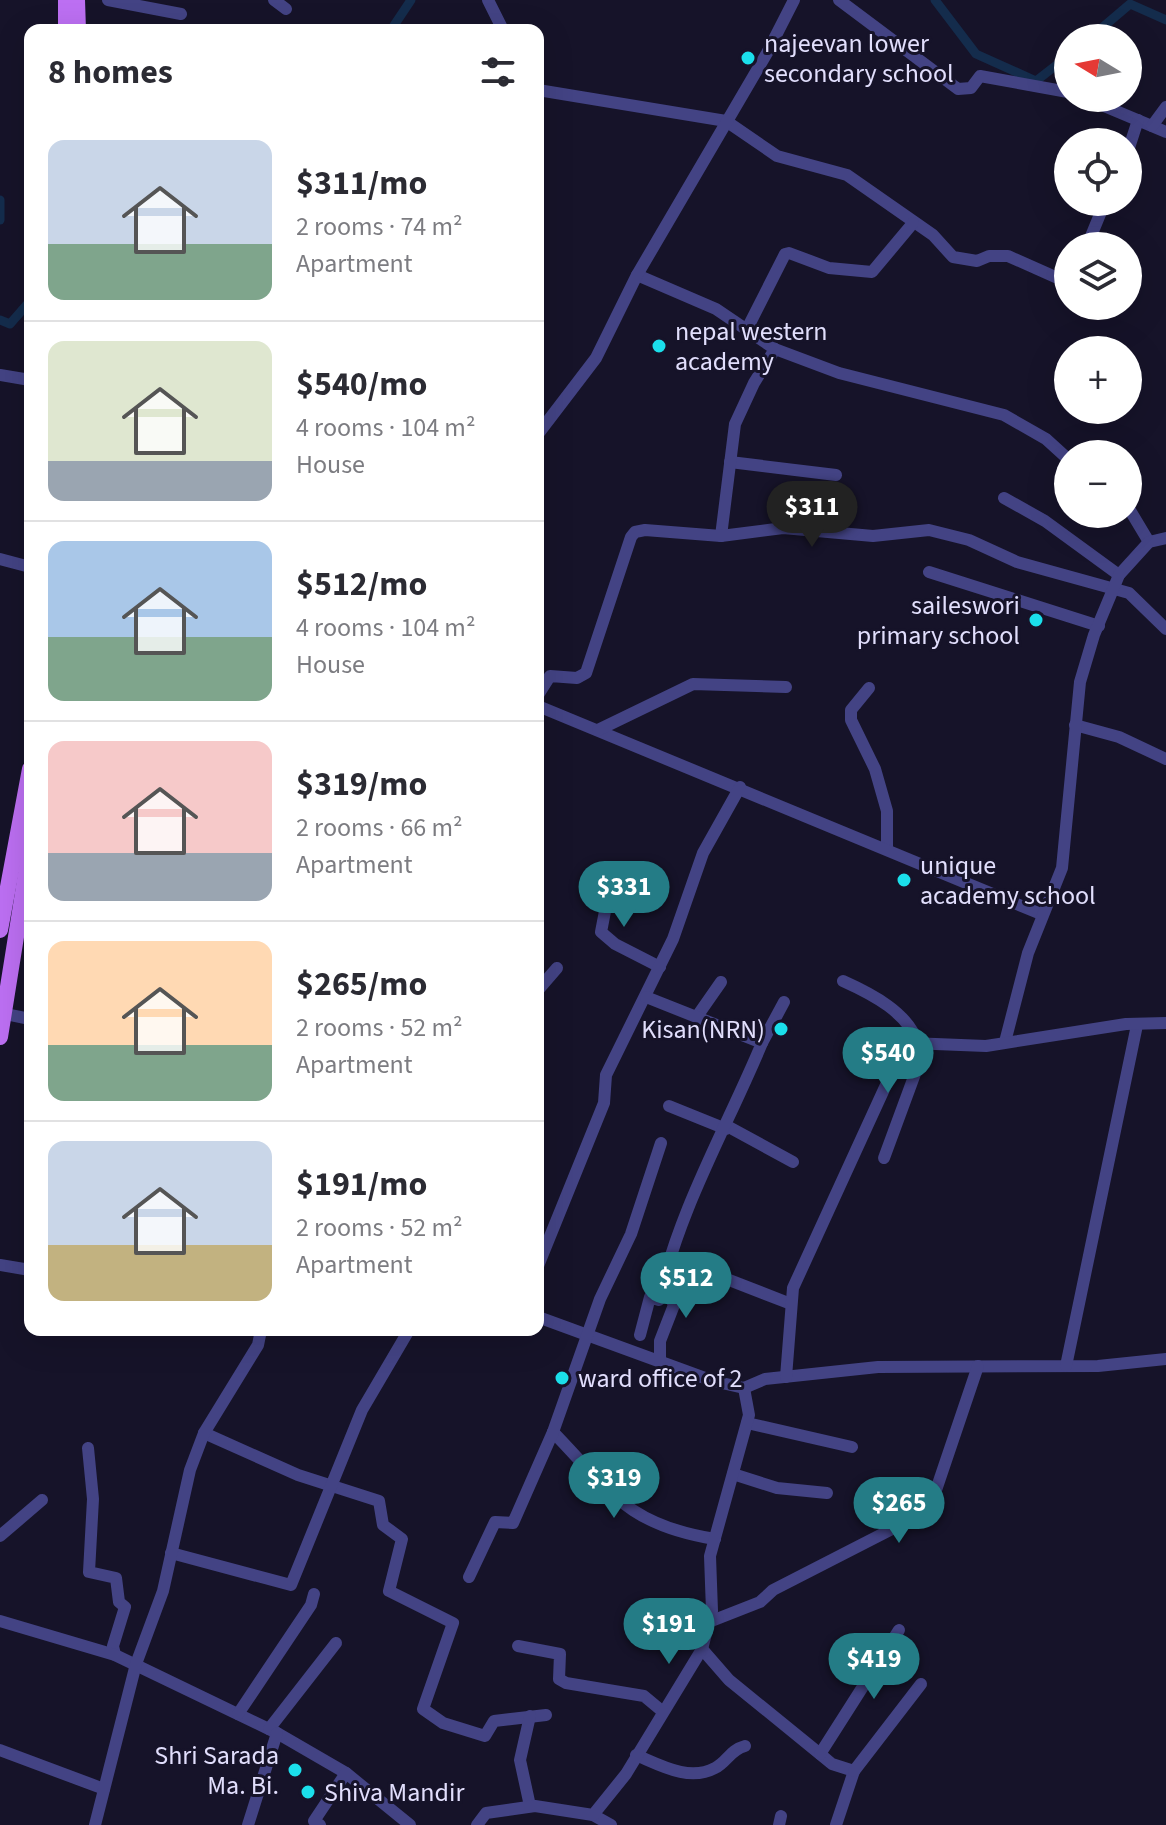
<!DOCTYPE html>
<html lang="en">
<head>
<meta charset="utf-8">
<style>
  body { margin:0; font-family:"Source Sans 3",sans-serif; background:#f7f7f7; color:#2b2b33; height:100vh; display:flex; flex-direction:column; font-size:30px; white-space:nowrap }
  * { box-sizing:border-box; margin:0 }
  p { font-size:26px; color:#7c7c81 }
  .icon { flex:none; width:44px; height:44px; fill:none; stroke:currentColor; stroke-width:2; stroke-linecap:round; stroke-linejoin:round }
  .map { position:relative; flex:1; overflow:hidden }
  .side { position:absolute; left:24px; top:24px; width:520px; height:1312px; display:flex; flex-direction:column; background:#fff; border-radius:16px; box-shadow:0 8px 32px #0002 }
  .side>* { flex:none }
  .needle { width:52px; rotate:280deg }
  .controls { position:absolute; left:1054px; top:24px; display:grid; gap:16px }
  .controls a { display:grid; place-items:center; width:88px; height:88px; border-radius:50%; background:#fff; box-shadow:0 8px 32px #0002; font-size:40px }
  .price { position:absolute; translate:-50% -68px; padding:0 18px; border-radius:28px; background:#247c86; color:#fff; font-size:26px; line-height:52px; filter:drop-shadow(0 2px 4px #0008) }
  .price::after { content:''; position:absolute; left:50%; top:48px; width:24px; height:18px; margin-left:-12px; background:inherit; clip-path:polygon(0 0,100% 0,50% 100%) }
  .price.current { background:#222; color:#fff }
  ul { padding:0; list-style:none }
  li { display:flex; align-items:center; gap:24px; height:200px; padding:0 24px }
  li+li { border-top:2px solid #e1e1e2 }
  li span { display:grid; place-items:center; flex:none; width:224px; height:160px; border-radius:16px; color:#555 }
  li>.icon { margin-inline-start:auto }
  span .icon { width:96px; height:96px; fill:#fffc; stroke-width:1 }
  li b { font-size:34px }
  h2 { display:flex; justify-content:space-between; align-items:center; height:96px; padding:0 24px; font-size:34px }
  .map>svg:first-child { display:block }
</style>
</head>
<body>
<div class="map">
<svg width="1166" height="1825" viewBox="0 0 1166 1825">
  <rect width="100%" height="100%" fill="#161329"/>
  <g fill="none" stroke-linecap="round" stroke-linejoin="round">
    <g stroke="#142c4c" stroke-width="9">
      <path d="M935,0L976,54L1036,81L1068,56"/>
      <path d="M391,30L411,0"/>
      <path d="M1090,38L1130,4L1166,20"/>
      <path d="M0,200V220"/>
      <path d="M0,320L10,324L30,301"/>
    </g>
    <g stroke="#434384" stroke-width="12">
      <path d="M108,0L181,14"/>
      <path d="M274,0L286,9"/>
      <path d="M488,0L503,30"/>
      <path d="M839,0L958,89L971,88L980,76L1068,92"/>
      <path d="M538,90L726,121L777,156L847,175L933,235L953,257L977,261L989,256H1008L1062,280L1068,275"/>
      <path d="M1085,98L1166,132"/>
      <path d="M1152,126L1166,107"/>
      <path d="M1128,151L1138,120"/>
      <path d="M1087,246L1105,202"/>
      <path d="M637,275L716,309L775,349L839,373L1004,415L1046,439L1068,459"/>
      <path d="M747,329L785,254L789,253L829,268L872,272L913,223"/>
      <path d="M0,375L30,380"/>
      <path d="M538,434L596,358L637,275L767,53L794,0"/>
      <path d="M730,462L836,475"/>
      <path d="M1004,498L1045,521L1119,575"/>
      <path d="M1128,507L1149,542"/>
      <path d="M721,536L735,424L754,383L775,349"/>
      <path d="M0,559L30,567"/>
      <path d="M929,572L1099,626"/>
      <path d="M869,688L851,710V720L875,769L887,811V849"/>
      <path d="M538,695L550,676L577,678L586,673L631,537L635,532L645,530L721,536L783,528L873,536L929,530L969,540L1017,562L1129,593L1166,629"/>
      <path d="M538,706L1041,914"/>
      <path d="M1075,725L1119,737L1166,759"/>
      <path d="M598,730L693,684L786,687"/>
      <path d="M611,880L601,932L615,944L660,967"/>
      <path d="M843,981C872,994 909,1013 918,1044"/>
      <path d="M538,990L557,968"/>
      <path d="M0,1013L30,1019"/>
      <path d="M698,1015L721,982"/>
      <path d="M1005,1042L1028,953L1062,868L1080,682L1094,635L1119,575L1149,542L1166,538"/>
      <path d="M762,1043L784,1002"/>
      <path d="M669,1106L726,1129"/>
      <path d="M727,1126L793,1162"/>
      <path d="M884,1158L926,1044"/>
      <path d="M670,1257L791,1304"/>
      <path d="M0,1265L30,1270"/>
      <path d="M538,1266L604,1103L606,1075L673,939L703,853L740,787"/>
      <path d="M538,1317L713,1381L744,1388L765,1379L878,1367L1098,1366L1166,1359"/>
      <path d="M640,1335L650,1297L659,1300C678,1211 727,1127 762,1043L646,997"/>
      <path d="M660,1362V1341L674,1305L664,1284"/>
      <path d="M1066,1366L1137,1025"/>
      <path d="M786,1377L793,1288L902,1050L910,1043L986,1046L1126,1024L1166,1023"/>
      <path d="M747,1423L852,1447"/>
      <path d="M553,1432C610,1491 627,1525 715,1539"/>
      <path d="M204,1433L298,1475L379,1501L383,1525L402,1539L389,1591L453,1623L423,1709L443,1723L485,1736L494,1721L546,1715"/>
      <path d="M88,1448L93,1499L89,1572L116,1578L119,1602L125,1607L113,1646L115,1655"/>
      <path d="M733,1474L777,1488L827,1493"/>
      <path d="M0,1536L42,1500"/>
      <path d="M171,1553L291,1585L362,1410L409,1330"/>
      <path d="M469,1577L495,1522L513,1523L553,1432L600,1299L631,1234L661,1143"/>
      <path d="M0,1621L115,1655L277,1733L346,1773L410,1825"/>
      <path d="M709,1622L760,1602L773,1590L896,1527L934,1496L978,1366"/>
      <path d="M518,1646L560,1654L559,1679L566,1683L644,1696L662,1711"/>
      <path d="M702,1649L729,1680L820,1754L832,1764L854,1771L836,1825"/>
      <path d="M238,1714L311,1605L314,1594"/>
      <path d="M530,1716L520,1760L530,1806"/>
      <path d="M269,1729L336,1643"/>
      <path d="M0,1750L104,1789"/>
      <path d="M820,1754L899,1630"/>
      <path d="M636,1755C660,1765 689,1782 715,1768C727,1762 730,1750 745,1746"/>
      <path d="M854,1771L921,1684"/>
      <path d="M593,1815L611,1825"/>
      <path d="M95,1825L136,1664L163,1591L190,1470L204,1433L258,1345L261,1330"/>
      <path d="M248,1825L277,1733"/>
      <path d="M320,1825L314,1821L346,1773"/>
      <path d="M477,1825L486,1813L535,1806L593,1815L626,1774L702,1649L712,1611L710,1556L749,1415L744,1388"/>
      <path d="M779,1825L781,1816"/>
    </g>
    <g stroke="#bc6ff2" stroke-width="16">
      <path d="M77,0L78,30"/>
      <path d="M66,30V0"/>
      <path d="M0,930L30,769"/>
      <path d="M0,1037L30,849"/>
    </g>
  </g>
  <g fill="#1bdfeb" stroke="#161329" stroke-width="3">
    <circle cx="748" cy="58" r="8"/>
    <circle cx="659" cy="346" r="8"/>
    <circle cx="1036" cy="620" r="8"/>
    <circle cx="904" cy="880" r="8"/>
    <circle cx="781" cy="1029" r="8"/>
    <circle cx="562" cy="1378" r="8"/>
    <circle cx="295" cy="1770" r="8"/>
    <circle cx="308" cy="1792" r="8"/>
  </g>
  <g text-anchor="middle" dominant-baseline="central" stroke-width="6" stroke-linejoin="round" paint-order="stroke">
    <g font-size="26" fill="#e1defc" stroke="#161329" text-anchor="start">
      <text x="764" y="43">najeevan lower<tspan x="764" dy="30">secondary school</tspan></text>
      <text x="675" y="331">nepal western<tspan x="675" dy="30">academy</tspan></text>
      <text x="1020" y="605" text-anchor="end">saileswori<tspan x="1020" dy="30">primary school</tspan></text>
      <text x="920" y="865">unique<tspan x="920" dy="30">academy school</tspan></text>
      <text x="765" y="1029" text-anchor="end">Kisan(NRN)</text>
      <text x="578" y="1378">ward office of 2</text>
      <text x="279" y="1755" text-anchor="end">Shri Sarada<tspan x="279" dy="30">Ma. Bi.</tspan></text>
      <text x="324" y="1792">Shiva Mandir</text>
    </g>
  </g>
</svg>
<div class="controls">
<a><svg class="needle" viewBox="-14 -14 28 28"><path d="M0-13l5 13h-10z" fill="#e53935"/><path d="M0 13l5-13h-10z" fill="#7c7c81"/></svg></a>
<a><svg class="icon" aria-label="locate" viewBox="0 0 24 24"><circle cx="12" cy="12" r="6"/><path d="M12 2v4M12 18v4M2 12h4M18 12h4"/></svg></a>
<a><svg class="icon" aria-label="layers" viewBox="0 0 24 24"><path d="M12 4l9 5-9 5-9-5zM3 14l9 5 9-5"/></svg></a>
<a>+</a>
<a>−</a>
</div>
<b class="price current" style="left:812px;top:549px">$311</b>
<b class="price" style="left:624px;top:929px">$331</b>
<b class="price" style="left:888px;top:1095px">$540</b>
<b class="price" style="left:686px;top:1320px">$512</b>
<b class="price" style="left:614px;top:1520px">$319</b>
<b class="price" style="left:899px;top:1545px">$265</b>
<b class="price" style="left:669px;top:1666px">$191</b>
<b class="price" style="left:874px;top:1701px">$419</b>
<section class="side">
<h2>8 homes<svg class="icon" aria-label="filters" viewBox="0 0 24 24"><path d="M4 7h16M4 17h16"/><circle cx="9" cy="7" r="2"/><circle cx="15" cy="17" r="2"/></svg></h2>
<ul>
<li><span style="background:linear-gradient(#c9d6e8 65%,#7fa58c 0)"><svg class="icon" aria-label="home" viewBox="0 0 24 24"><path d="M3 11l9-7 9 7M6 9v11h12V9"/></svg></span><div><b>$311/mo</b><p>2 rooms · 74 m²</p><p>Apartment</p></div></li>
<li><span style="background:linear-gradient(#dfe7d0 75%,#9aa5b1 0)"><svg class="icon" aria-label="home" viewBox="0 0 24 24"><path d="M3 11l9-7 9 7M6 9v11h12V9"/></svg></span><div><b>$540/mo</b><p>4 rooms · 104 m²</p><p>House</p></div></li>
<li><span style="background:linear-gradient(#a9c7e8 60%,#7fa58c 0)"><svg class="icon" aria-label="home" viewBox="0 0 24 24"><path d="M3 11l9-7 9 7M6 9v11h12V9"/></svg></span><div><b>$512/mo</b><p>4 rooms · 104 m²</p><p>House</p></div></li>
<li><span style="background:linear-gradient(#f6c9c9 70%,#9aa5b1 0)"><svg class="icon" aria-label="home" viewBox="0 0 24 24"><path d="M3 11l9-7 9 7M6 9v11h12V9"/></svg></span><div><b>$319/mo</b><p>2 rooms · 66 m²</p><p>Apartment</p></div></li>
<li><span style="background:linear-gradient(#ffd9b3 65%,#7fa58c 0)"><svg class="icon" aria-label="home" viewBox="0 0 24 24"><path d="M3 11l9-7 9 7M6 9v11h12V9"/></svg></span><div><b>$265/mo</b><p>2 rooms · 52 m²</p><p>Apartment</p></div></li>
<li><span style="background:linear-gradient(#c9d6e8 65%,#c2b280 0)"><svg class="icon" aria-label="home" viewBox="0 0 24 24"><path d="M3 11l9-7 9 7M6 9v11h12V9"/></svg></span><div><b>$191/mo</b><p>2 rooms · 52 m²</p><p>Apartment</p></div></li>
</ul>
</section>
</div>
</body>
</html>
